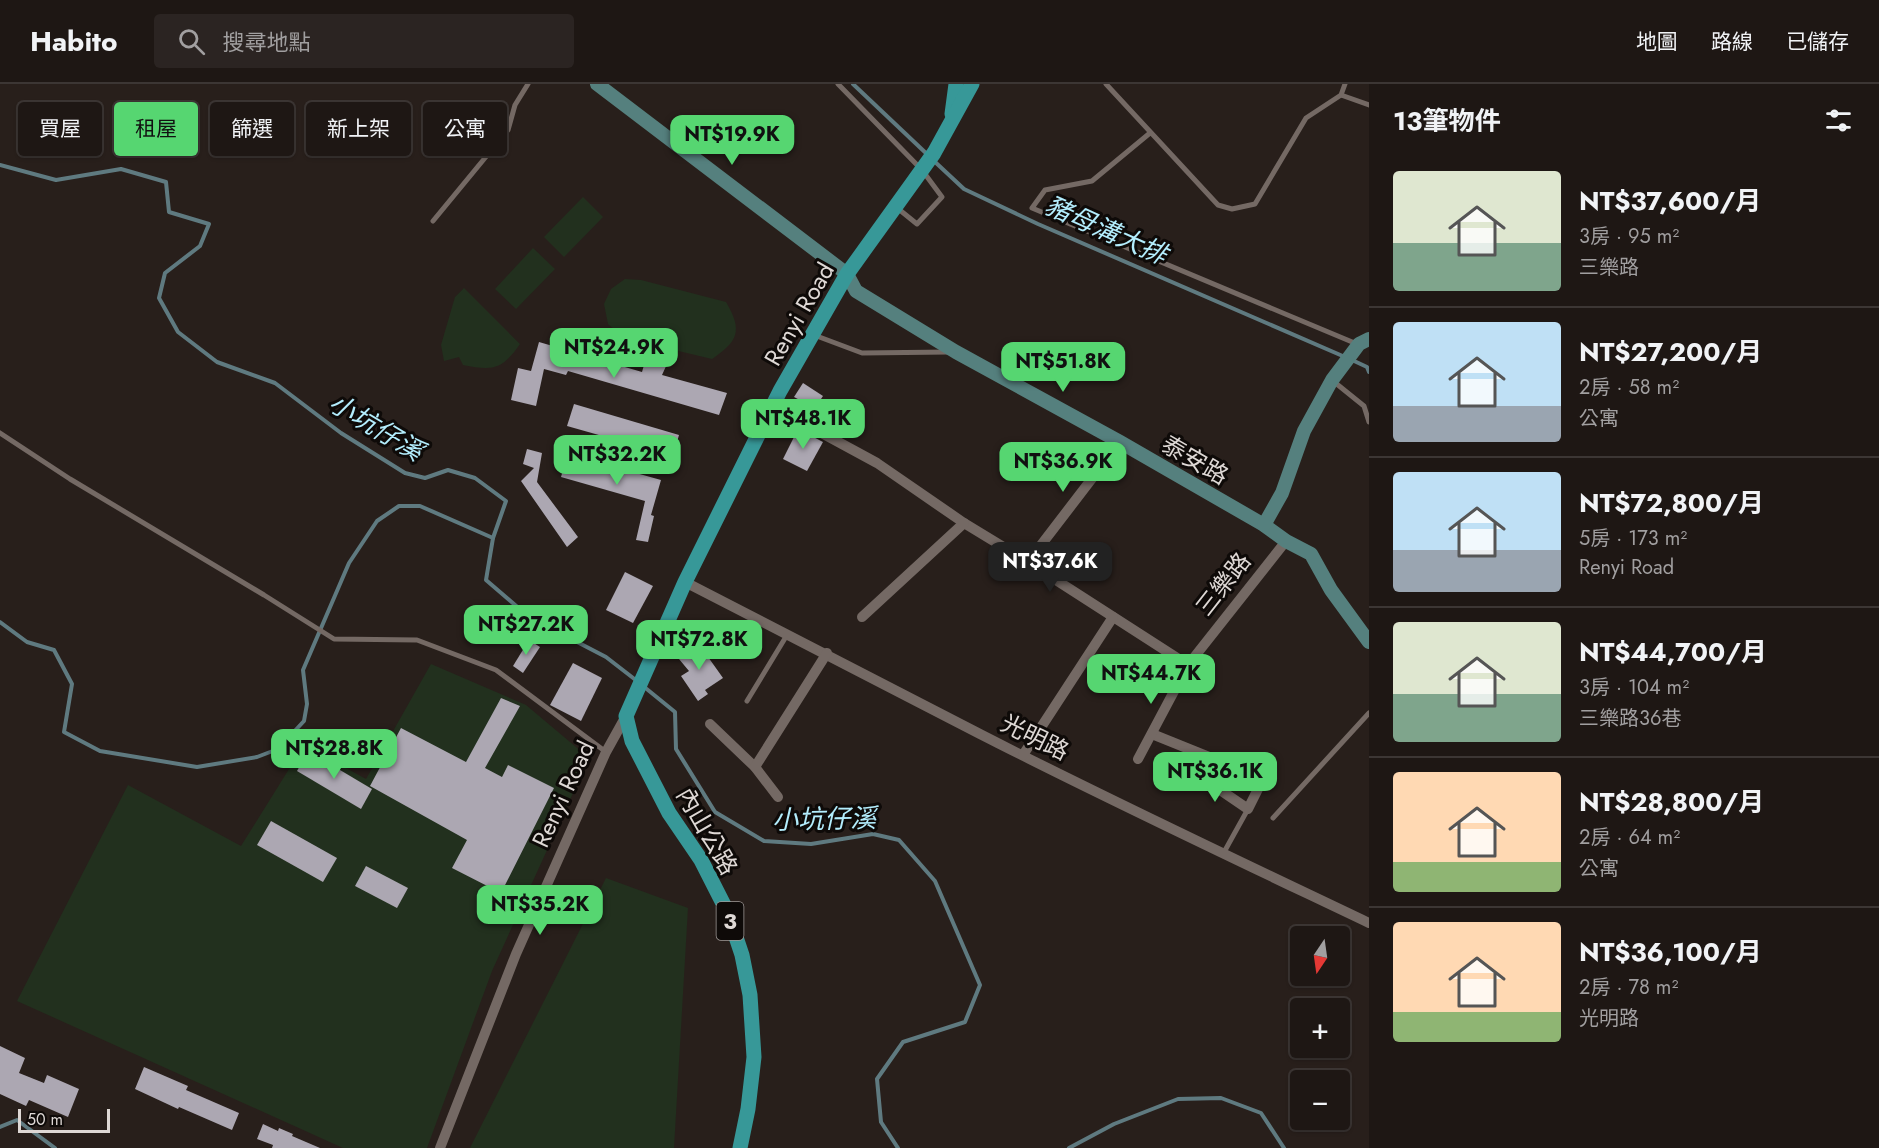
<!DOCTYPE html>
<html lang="zh-TW">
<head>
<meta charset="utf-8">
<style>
  body { margin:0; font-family:Jost,"Noto Sans TC",sans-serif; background:#2b2422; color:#f1f3f6; height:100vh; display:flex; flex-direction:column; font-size:22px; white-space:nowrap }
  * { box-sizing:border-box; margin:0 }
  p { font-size:20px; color:#a19fa0 }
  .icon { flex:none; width:33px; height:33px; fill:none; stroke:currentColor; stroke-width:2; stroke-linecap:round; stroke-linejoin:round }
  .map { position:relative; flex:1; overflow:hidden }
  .panel { display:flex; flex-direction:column; background:#1e1714; width:510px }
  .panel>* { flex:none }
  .top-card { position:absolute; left:18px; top:18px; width:570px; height:54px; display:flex; gap:12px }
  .needle { width:39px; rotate:193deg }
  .fabs { position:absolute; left:1290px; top:842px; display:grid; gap:12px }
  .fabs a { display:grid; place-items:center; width:60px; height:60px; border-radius:6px; background:#1e1714; box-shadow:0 2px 4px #0004,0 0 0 2px #3c3634; font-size:30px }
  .scale { position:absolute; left:18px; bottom:15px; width:92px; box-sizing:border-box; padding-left:6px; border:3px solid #ded8d5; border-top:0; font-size:16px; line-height:21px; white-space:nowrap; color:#ded8d5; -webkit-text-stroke:4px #0e0a08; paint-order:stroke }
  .price { position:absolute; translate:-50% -51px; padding:0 14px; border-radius:12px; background:#56d671; color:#111; font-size:20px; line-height:39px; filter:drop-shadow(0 2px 3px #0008) }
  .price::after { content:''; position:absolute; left:50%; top:36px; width:18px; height:14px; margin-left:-9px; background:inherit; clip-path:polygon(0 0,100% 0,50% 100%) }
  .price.selected { background:#222; color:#fff }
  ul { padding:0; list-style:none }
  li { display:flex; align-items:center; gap:18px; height:150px; padding:0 24px }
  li+li { border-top:2px solid #3c3634 }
  li span { display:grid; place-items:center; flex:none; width:168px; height:120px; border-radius:6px; color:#555 }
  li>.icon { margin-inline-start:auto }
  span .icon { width:72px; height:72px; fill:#fffc; stroke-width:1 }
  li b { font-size:26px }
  h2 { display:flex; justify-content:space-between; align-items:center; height:72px; padding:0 24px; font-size:26px }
  .tag { padding:0 21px; border-radius:6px; background:#1e1714; box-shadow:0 2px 4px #0004,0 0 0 2px #3c3634; font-size:21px; line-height:54px }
  .tag.selected { background:#56d671; color:#111 }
  header { display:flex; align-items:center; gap:36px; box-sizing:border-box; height:84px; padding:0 30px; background:#1e1714; border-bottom:2px solid #3c3634 }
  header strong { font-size:28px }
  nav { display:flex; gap:33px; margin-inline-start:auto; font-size:21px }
  .search { width:420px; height:54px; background:#2b2422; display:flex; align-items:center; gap:15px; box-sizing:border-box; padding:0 21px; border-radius:6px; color:#a19fa0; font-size:22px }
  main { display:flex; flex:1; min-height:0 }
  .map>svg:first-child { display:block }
</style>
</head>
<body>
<header>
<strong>Habito</strong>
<div class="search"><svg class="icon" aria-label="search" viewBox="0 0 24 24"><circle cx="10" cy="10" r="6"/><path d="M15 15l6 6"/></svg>搜尋地點</div>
<nav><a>地圖</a><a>路線</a><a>已儲存</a></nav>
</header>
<main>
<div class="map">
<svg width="1369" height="1064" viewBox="0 0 1369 1064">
  <rect width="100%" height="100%" fill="#281f1b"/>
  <g fill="#22301e">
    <path d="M583,113L603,133L564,173L544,153Z"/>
    <path d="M533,164L555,185L516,225L495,205Z"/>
    <path d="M625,195L641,196L726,218C743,247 738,257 712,275L624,254L608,240L604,220L611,205Z"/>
    <path d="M464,204L520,260C502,286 493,287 463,281L459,273L444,277L441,261L455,213Z"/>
    <path d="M431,580L526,621L589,674L492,887L427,1064H343L17,917L128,701L241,762L304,661L366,695Z"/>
    <path d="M606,794L688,824L674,1064H470Z"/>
  </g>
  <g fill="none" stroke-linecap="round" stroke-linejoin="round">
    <g stroke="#5f7a80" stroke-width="4">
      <path d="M853,0L929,72"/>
      <path d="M934,77L964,105L1038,140L1345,273"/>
      <path d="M0,81L56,96L121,85L166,98L169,128L209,140L200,162L165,189L159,214L178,248L217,278L275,299L341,349L405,389L425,394L448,386L475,394L506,417L493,454L486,496L529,533L606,573L637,597"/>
      <path d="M1352,276L1367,283L1369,288"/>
      <path d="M0,538L27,558L54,566L72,600L64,648L100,667L197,683L257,673L278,665L304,637L307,620L303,586L349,479L377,437L399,422H420L493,454"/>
      <path d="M643,602L675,628L676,665L715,728L764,757L811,760L873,750L899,756L935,797L980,901L965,938L903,958L877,995L881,1038L898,1064"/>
      <path d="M0,1043L17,1036L55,1064"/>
      <path d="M1069,1064L1114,1040L1178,1015L1221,1014L1261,1029L1284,1064"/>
    </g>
  </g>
  <g fill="#aca7b2">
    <path d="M539,258L642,288L646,274L667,280L662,291L727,309L719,331L568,287L566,291L544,285L536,322L511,316L518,284L531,287Z"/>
    <path d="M803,299L823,312L815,324L794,313Z"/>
    <path d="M574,320L679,351L673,372L567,342Z"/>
    <path d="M798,345L823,358L807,387L783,375Z"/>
    <path d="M527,365L542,369L537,398L578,453L567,463L521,397L534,384L523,380Z"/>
    <path d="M568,370L661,396L651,431L654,432L648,458L636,456L645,417L561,393Z"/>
    <path d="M625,488L653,502L633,539L606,526Z"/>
    <path d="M529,556L540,563L523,589L513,582Z"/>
    <path d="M696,556L723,594L705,606L708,610L698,617L681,592L689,587L679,575L687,570L683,565Z"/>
    <path d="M573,579L602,594L581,637L550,621Z"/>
    <path d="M501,614L520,622L485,684L502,693L508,681L554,704L501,809L452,784L467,756L370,702L401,644L466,678Z"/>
    <path d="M308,667L372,705L361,725L297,687Z"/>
    <path d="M271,737L337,774L323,798L257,761Z"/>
    <path d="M366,782L408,804L397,824L355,802Z"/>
    <path d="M0,962L25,974L19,989L44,999L47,991L79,1005L68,1033L29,1016L26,1022L0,1010Z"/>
    <path d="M144,983L188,1002L186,1006L239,1029L232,1046L179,1023L178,1025L135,1005Z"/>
    <path d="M263,1040L278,1047L279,1044L293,1050L292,1052L320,1064H272L273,1061L257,1055Z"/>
  </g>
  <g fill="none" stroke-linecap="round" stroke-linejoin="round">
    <g stroke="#746964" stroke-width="5">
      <path d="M838,0L922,86L942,113L917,140L896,123"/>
      <path d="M1106,0L1218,121L1232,125L1255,120L1306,34L1341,11L1345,0"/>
      <path d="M1341,11L1369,21"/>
      <path d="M1150,49L1092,97L1045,106L1032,124L1357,260"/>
      <path d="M433,137L508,46L515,21L528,0"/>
      <path d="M814,251L862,269L949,268"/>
      <path d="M1333,297L1364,322L1369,338"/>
      <path d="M0,349L70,395L264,511L334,555L417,556L496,586L606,668"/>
      <path d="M747,617L787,551"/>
      <path d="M1273,734L1369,629"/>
      <path d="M1223,770L1248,725"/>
    </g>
    <g stroke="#746964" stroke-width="10">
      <path d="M772,322L877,379L964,439L1028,478L1188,581L1286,457"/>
      <path d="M1028,478L1120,358"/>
      <path d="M685,498C784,548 882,599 980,650C1109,716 1239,777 1369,839"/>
      <path d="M862,533L964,439"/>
      <path d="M710,640L755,683"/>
      <path d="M1152,650L1209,673L1207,697L1248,725L1267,687"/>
      <path d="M1023,671L1113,533"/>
      <path d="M1138,675L1188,581"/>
      <path d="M778,713L755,683L827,569"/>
      <path d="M440,1064L516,870L606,668L626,632"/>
    </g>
    <g stroke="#55807e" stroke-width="14">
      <path d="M597,0L847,190L856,207L956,268L1120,358L1264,441L1286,457L1311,470L1331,506L1369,558"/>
      <path d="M1264,441L1282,409L1304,347L1332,296L1359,260L1369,255"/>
    </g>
    <g stroke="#379898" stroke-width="15">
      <path d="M952,30L956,0"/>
      <path d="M740,1064L748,1025L754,973L750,911L742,871L728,829L701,776L669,729L632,657L626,632L685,498L780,307L847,190L934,69L972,0"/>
    </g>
  </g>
  <g text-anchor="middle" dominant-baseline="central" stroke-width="6" stroke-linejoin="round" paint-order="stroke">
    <rect fill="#0e0a08" stroke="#a09a98" stroke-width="1.5" x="716.5" y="818" width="27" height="38" rx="4.5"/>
    <g font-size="22" font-weight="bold" fill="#ded8d5">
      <text x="730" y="837">3</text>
    </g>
    <g font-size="24" fill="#ded8d5" stroke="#0e0a08">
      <text transform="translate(799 230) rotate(-60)">Renyi Road</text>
      <text transform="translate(1195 376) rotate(30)">泰安路</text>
      <text transform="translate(1223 500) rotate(-52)">三樂路</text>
      <text transform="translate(1035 653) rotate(26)">光明路</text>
      <text transform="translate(563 710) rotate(-65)">Renyi Road</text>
      <text transform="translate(707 747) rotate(60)">內山公路</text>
    </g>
    <g font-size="26" font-style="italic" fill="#b3edfd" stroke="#0e0a08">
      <text transform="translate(1106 146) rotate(24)">豬母溝大排</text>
      <text transform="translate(376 343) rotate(31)">小坑仔溪</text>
      <text transform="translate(824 735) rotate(-1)">小坑仔溪</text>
    </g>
  </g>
</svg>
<div class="fabs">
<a><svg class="needle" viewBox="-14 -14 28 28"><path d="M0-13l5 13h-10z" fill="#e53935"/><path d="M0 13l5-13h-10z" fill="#a19fa0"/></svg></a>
<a>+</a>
<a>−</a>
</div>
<div class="scale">50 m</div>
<b class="price" style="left:732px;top:82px">NT$19.9K</b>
<b class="price" style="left:614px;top:295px">NT$24.9K</b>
<b class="price" style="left:1063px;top:309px">NT$51.8K</b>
<b class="price" style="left:803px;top:366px">NT$48.1K</b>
<b class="price" style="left:617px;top:402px">NT$32.2K</b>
<b class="price" style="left:1063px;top:409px">NT$36.9K</b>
<b class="price selected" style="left:1050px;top:509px">NT$37.6K</b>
<b class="price" style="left:526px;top:572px">NT$27.2K</b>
<b class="price" style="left:699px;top:587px">NT$72.8K</b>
<b class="price" style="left:1151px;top:621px">NT$44.7K</b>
<b class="price" style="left:334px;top:696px">NT$28.8K</b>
<b class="price" style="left:1215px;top:719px">NT$36.1K</b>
<b class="price" style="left:540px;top:852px">NT$35.2K</b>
<div class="top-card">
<a class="tag">買屋</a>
<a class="tag selected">租屋</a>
<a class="tag">篩選</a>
<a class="tag">新上架</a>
<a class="tag">公寓</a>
</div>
</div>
<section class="panel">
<h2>13筆物件<svg class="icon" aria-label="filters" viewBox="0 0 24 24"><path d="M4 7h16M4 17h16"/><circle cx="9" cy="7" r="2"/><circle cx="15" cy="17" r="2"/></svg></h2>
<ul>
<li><span style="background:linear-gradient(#dfe7d0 60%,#7fa58c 0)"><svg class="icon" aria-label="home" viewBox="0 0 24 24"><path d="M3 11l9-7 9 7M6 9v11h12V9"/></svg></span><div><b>NT$37,600/月</b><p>3房 · 95 m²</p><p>三樂路</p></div></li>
<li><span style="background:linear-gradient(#bfe0f5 70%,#9aa5b1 0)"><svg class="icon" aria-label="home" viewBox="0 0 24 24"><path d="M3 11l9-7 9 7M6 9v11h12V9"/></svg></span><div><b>NT$27,200/月</b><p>2房 · 58 m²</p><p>公寓</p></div></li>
<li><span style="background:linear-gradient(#bfe0f5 65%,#9aa5b1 0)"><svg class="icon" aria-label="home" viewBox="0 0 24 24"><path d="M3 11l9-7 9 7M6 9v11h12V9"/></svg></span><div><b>NT$72,800/月</b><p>5房 · 173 m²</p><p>Renyi Road</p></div></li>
<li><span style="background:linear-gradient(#dfe7d0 60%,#7fa58c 0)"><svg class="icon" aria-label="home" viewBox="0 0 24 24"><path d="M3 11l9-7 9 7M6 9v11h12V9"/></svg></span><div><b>NT$44,700/月</b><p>3房 · 104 m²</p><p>三樂路36巷</p></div></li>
<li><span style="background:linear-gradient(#ffd9b3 75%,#8fb573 0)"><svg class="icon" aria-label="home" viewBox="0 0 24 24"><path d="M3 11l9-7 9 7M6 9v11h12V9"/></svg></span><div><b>NT$28,800/月</b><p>2房 · 64 m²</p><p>公寓</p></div></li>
<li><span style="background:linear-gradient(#ffd9b3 75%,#8fb573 0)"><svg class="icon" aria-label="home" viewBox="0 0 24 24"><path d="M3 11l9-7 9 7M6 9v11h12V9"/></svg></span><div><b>NT$36,100/月</b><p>2房 · 78 m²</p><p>光明路</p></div></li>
</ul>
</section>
</main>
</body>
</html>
